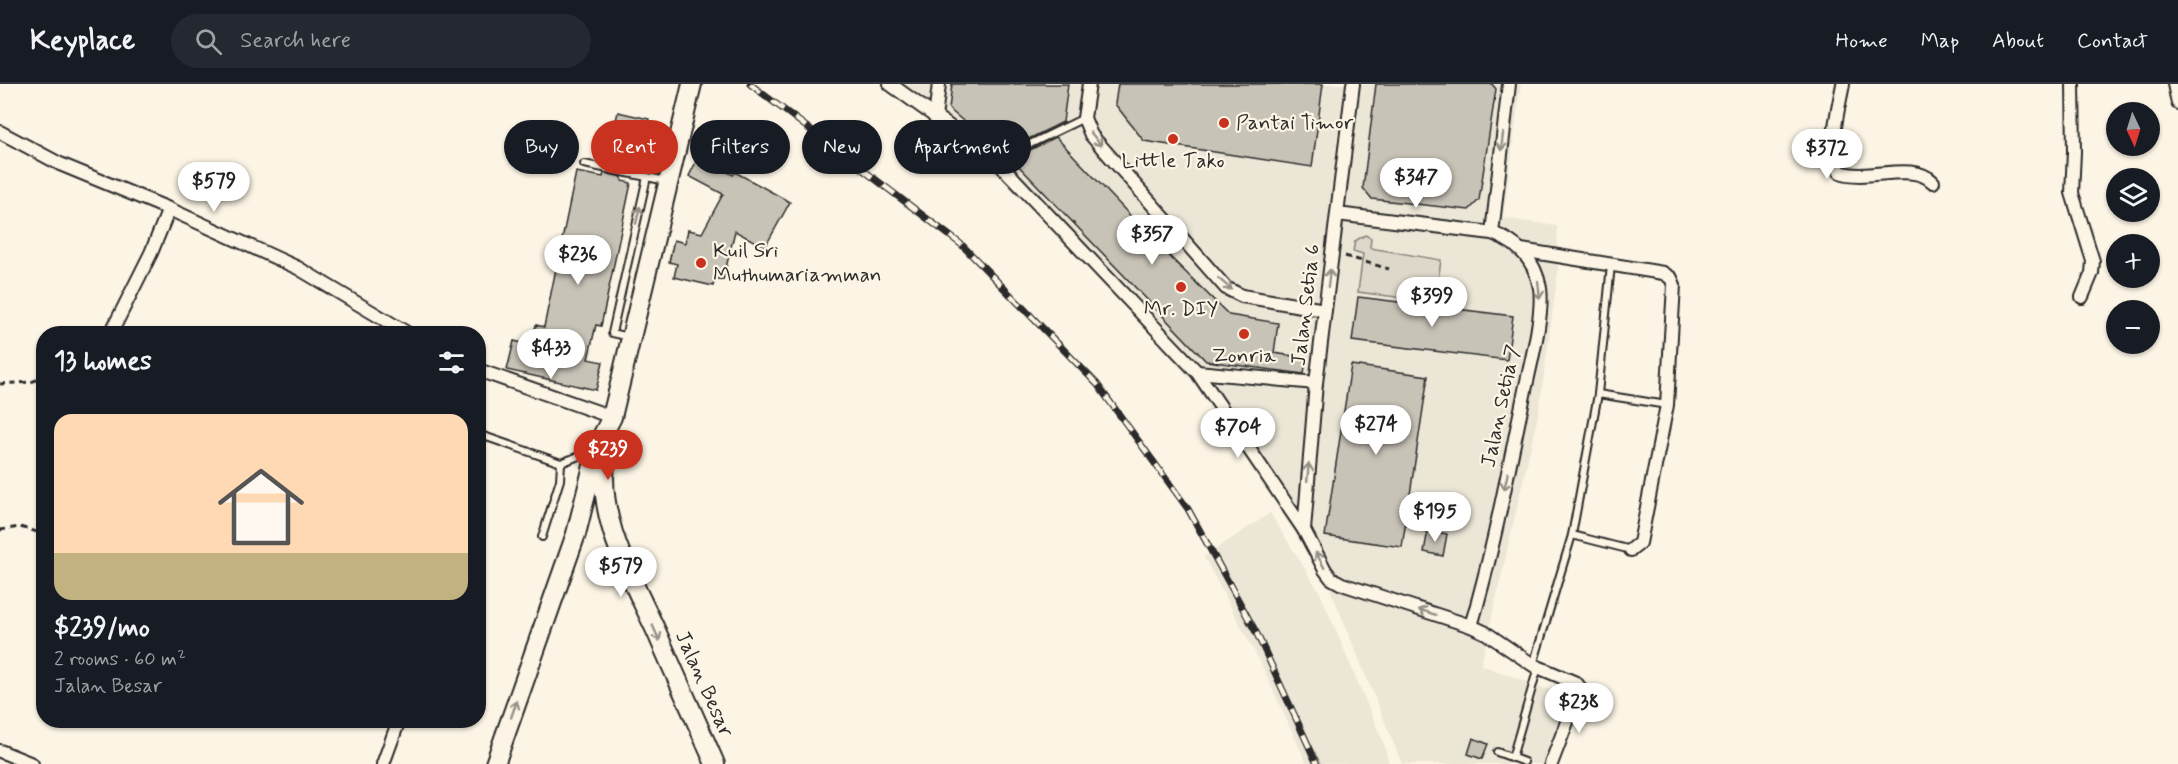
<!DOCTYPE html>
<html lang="en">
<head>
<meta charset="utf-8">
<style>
  body { margin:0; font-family:Mynerve,sans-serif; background:#242831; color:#f1f3f6; height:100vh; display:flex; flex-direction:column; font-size:22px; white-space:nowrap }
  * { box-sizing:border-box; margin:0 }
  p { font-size:20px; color:#9ea1a6 }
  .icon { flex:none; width:33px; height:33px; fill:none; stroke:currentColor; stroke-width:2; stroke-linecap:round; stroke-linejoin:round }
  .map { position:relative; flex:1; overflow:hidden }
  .drawer { position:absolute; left:36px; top:242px; width:450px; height:402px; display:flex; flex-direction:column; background:#171b24; border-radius:24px; box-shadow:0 2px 4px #0004 }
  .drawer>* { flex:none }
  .banner { position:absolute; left:504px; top:36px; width:570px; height:54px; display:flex; gap:12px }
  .needle { width:39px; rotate:176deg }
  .controls { position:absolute; left:2106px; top:18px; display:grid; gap:12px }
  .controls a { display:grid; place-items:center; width:54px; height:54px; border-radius:50%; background:#171b24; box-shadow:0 2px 4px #0004; font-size:30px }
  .price { position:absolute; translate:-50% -51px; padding:0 14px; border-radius:21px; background:#fff; color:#222; font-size:20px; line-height:39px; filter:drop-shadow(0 2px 3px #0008) }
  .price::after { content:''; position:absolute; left:50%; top:36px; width:18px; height:14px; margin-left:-9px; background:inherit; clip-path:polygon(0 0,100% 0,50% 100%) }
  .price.selected { background:#c8321e; color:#fff }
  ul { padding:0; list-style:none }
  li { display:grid; align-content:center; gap:12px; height:318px; padding:0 18px }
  li span { display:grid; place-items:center; height:186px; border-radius:18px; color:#555 }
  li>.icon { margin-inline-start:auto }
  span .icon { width:108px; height:108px; fill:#fffc; stroke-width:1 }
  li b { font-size:26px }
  h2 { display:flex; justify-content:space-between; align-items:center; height:72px; padding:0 18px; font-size:26px }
  .chip { padding:0 21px; border-radius:27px; background:#171b24; box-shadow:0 2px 4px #0004; font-size:21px; line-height:54px }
  .chip.selected { background:#c8321e; color:#fff }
  header { display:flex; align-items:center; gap:36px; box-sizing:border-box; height:84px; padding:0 30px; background:#171b24; border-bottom:2px solid #363941 }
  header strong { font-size:28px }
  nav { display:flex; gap:33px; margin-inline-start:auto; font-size:21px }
  .search { width:420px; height:54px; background:#242831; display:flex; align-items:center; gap:15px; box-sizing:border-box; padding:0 21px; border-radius:33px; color:#9ea1a6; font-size:22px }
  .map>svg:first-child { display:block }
</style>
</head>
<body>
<header>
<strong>Keyplace</strong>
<div class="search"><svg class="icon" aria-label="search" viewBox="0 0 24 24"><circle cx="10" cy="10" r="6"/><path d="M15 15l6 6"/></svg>Search here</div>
<nav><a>Home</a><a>Map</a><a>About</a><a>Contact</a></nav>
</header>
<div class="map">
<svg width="2178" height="680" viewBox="0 0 2178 680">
  <rect width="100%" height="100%" fill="#fcf5e5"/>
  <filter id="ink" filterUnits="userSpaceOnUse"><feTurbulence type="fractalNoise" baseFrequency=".0167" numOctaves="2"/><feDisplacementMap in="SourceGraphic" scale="12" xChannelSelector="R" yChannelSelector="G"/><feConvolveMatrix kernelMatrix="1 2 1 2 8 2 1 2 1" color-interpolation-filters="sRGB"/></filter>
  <g filter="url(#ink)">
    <g fill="#ece6d7">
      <path d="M884,0H1521L1503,134L1557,142L1558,188L1539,327L1481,581L1569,613L1544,680H1402L1331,507L1291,443L1192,297L1096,190L982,76Z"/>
      <path d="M1270,429L1320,509L1384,660L1389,680H1307L1261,580L1204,473Z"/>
    </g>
    <path fill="#ded8ca" stroke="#84827a" stroke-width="1.5" d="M1365,151L1371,154L1370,164L1441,176L1435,218L1358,208L1363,170L1353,167L1355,157Z"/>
    <g fill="#c8c3b7" stroke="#2b2b2b" stroke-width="1.5">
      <path d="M952,0H1068L1063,38L1004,67L996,58L995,64L949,25Z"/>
      <path d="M1118,0H1323L1312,83L1144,57L1115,20Z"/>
      <path d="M1376,0H1492L1496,5L1479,116L1469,126L1372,115L1363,104Z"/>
      <path d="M618,28L649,35L640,75L627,73L625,83L606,79Z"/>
      <path d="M1056,53L1159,162L1229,231L1278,239L1274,269L1306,274L1304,290L1206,277L1012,75Z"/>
      <path d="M699,72L733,91L735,88L790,118L765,163L735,147L723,196L715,194L713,202L674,193L677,180L669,178L674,156L685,159L688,146L702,149L723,110L689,92Z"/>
      <path d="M576,88L603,93L604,89L622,93V97L631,99L601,242L596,241L588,275L603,278L596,306L507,286L514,257L531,261L536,241L544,243Z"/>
      <path d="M1358,213L1513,232L1507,276L1352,257Z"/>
      <path d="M1351,281L1428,292L1402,463L1325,452Z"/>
      <path d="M1428,446L1447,450L1443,472L1424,468Z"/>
      <path d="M1473,654L1488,660L1482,675L1468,670Z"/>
    </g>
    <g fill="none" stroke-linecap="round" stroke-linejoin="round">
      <defs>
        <g id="lane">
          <path d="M997,76L1084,34"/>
          <path d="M584,80L647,93"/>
          <path d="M629,253L612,249L647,93L666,97"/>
          <path d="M1598,310L1667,321"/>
          <path d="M478,350L561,379L579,372L593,362"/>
          <path d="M1572,451L1631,466"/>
          <path d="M542,453L560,396L561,379"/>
          <path d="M1533,581L1572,451L1598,310L1611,181"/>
          <path d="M1497,668L1524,678"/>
          <path d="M1512,674L1538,583"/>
        </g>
        <g id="street">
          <path d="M890,0L996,76L1197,288L1304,446L1325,486L1331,494L1342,500L1471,542C1493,468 1507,392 1523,316C1529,285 1544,233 1540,204C1535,176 1517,158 1492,149L1337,130"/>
          <path d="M1089,0L1084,34L1091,51L1226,204L1242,212L1325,226"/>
          <path d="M1843,0C1838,28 1827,62 1840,88C1869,98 1912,77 1933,98"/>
          <path d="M2073,0L2074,68L2072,109L2093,177L2092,189L2082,213"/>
          <path d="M2174,0L2178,19"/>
          <path d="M935,34L939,0"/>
          <path d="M0,48L60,80L169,125L298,184L407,249"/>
          <path d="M1492,149L1509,0"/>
          <path d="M1521,166L1663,189L1671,194L1674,201L1667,321L1640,459L1631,466"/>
          <path d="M111,249L151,169L169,125"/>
          <path d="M478,286L612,333"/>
          <path d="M1197,288L1316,299"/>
          <path d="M1304,446L1316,299L1353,0"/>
          <path d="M1471,542L1486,549L1533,581L1576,599L1580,604L1551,680"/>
          <path d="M0,667L32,680"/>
          <path d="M383,680L399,636"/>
        </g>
        <g id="secondary">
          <path d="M606,371C595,434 632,494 657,549C676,593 696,636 715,680"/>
          <path d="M495,680L576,450L599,358L612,333L692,0"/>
        </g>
      </defs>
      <use href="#lane" stroke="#2b2b2b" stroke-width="10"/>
      <use href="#street" stroke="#2b2b2b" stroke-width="16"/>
      <use href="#secondary" stroke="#2b2b2b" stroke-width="22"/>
      <g stroke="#2b2b2b" stroke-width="3" stroke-dasharray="6 4.5" stroke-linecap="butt">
        <path d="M1345,172L1389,185"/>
        <path d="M1404,216L1406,205"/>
        <path d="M0,300L31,298L44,293"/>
        <path d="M0,446L20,443L44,450"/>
      </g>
      <use href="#lane" stroke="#fcf5e5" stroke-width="6"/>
      <use href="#street" stroke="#fcf5e5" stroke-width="12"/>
      <use href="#secondary" stroke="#fcf5e5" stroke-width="18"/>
      <defs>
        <path id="rail" d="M750,0L962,161L1097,300L1188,425L1257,550L1317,680"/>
      </defs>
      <use href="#rail" stroke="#2b2b2b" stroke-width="7"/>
      <use href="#rail" stroke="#fcf5e5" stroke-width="4.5" stroke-dasharray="14" stroke-linecap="butt"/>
    </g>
    <defs><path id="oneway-shaft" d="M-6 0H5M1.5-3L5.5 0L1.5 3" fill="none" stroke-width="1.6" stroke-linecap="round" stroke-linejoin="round" transform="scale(1.5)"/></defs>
    <g stroke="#949088">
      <use href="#oneway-shaft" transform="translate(1096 55) rotate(51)"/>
      <use href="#oneway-shaft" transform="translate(1502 58) rotate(97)"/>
      <use href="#oneway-shaft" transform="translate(638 131) rotate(-77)"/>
      <use href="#oneway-shaft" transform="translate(1329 194) rotate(-83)"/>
      <use href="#oneway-shaft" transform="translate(1225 200) rotate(41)"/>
      <use href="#oneway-shaft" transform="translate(1539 206) rotate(84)"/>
      <use href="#oneway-shaft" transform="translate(1308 388) rotate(-85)"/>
      <use href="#oneway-shaft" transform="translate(1506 397) rotate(102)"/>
      <use href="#oneway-shaft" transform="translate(1320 476) rotate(-119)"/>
      <use href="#oneway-shaft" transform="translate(1427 528) rotate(-162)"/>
      <use href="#oneway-shaft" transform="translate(656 549) rotate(66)"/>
      <use href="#oneway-shaft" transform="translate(514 625) rotate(-71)"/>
    </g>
  </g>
  <g fill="#c8321e" stroke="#fcf5e5" stroke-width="2">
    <circle cx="1224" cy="39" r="6"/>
    <circle cx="1173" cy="55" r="6"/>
    <circle cx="701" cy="179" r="6"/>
    <circle cx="1181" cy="203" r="6"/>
    <circle cx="1244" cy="250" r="6"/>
  </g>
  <g text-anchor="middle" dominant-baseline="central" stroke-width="4.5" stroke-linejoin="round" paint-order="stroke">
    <g font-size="21" fill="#2b2b2b" stroke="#fcf5e5">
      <text x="1236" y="39" text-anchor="start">Pantai Timor</text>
      <text x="1173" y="77">Little Tako</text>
      <text x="713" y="167" text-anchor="start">Kuil Sri<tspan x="713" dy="24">Muthumariamman</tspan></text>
      <text x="1181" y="225">Mr. DIY</text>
      <text x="1244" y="272">Zonria</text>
    </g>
    <g font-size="21" fill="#2b2b2b" stroke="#fcf5e5">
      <text transform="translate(1306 221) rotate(-83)">Jalan Setia 6</text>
      <text transform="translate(1501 322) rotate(-78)">Jalan Setia 7</text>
      <text transform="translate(704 600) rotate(66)">Jalan Besar</text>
    </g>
  </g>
</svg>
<div class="controls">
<a><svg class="needle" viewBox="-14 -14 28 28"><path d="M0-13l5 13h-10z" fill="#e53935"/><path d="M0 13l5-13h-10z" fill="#9ea1a6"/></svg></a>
<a><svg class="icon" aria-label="layers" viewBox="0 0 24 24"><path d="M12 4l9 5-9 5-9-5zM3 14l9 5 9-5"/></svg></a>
<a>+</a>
<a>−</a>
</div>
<b class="price" style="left:1827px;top:96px">$372</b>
<b class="price" style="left:1416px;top:125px">$347</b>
<b class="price" style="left:214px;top:129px">$579</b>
<b class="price" style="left:1152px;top:182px">$357</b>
<b class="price" style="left:578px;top:202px">$236</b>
<b class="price" style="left:1432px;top:244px">$399</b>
<b class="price" style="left:551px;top:296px">$433</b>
<b class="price" style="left:1376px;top:372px">$274</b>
<b class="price" style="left:1238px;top:375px">$704</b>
<b class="price selected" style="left:608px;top:397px">$239</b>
<b class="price" style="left:1435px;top:459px">$195</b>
<b class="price" style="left:621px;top:514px">$579</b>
<b class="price" style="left:1579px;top:650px">$238</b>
<div class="banner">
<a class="chip">Buy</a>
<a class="chip selected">Rent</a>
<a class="chip">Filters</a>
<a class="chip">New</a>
<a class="chip">Apartment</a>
</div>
<section class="drawer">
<h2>13 homes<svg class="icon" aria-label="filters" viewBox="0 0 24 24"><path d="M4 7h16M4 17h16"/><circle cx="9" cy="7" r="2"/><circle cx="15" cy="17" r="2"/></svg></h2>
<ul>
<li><span style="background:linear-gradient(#ffd9b3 75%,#c2b280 0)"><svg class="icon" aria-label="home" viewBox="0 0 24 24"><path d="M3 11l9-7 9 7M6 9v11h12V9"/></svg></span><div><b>$239/mo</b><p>2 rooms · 60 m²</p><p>Jalan Besar</p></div></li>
</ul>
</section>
</div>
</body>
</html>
